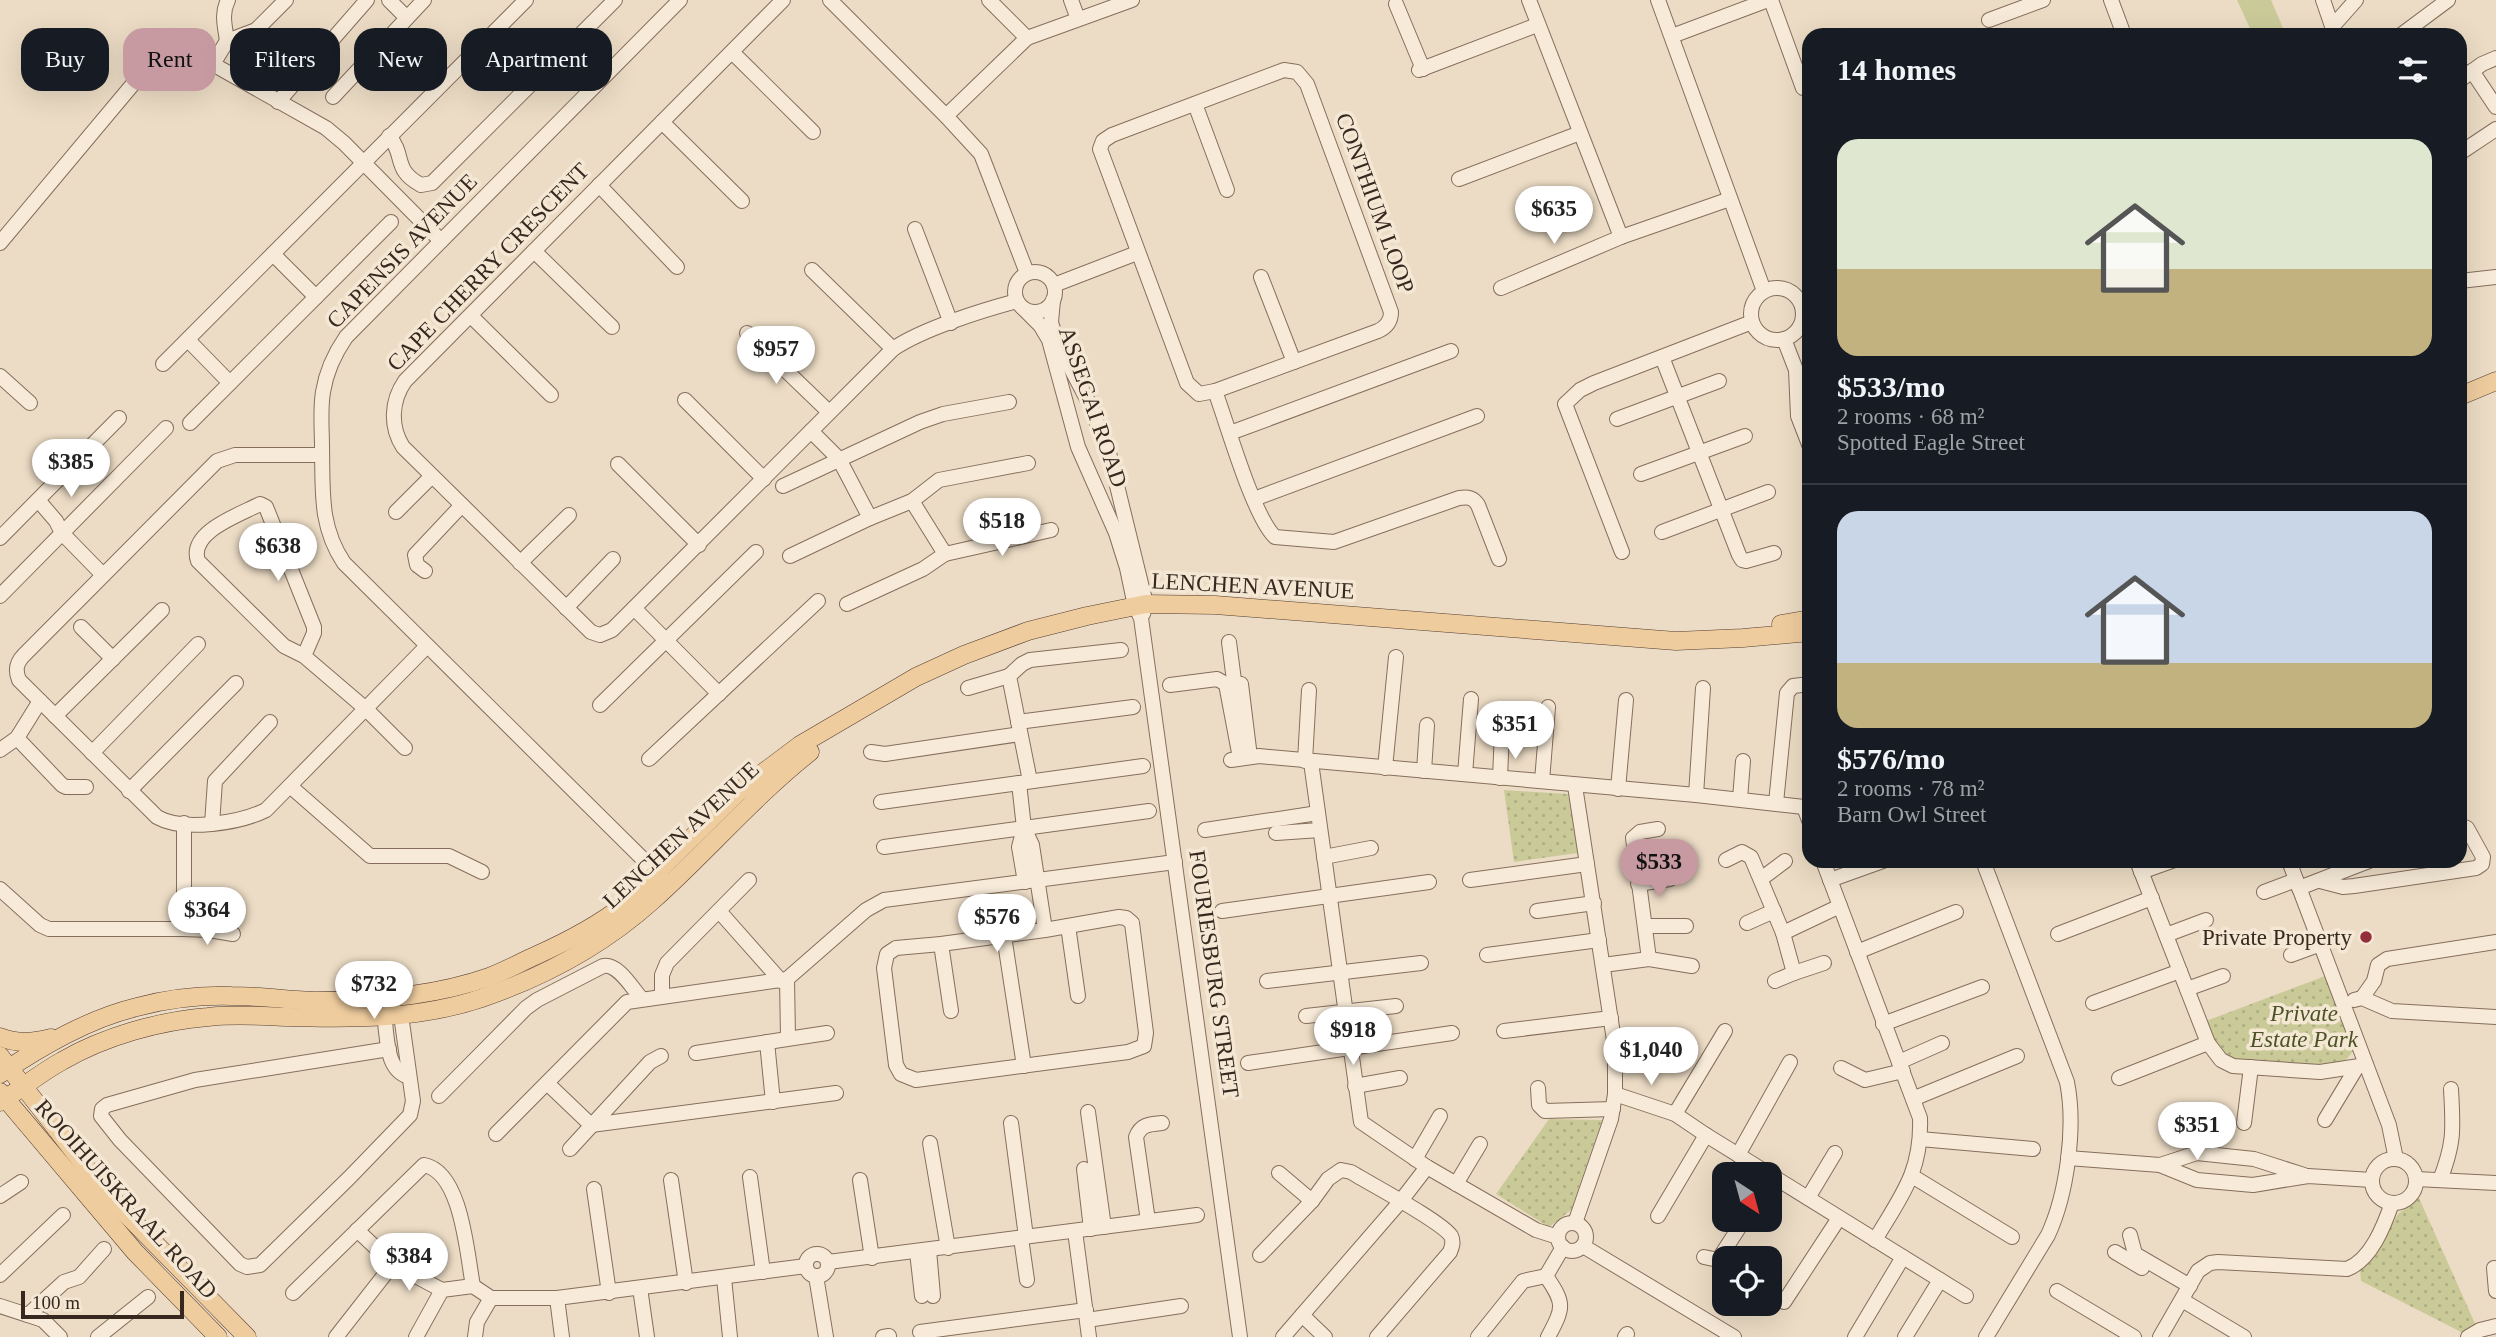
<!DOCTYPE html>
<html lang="en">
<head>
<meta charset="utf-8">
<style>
  body { margin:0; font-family:"Times New Roman",serif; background:#242831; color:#f1f3f6; height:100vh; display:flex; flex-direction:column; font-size:26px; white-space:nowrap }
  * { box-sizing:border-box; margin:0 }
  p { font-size:23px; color:#9ea1a6 }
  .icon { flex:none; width:38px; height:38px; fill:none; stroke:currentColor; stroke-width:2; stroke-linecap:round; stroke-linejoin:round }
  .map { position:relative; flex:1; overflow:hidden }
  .details { position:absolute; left:1802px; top:28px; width:665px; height:840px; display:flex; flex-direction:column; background:#171b24; border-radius:21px; box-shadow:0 7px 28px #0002 }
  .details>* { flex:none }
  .top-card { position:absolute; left:21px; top:28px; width:665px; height:63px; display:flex; gap:14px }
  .needle { width:46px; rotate:144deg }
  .tools { position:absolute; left:1712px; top:1162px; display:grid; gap:14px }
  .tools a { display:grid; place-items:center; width:70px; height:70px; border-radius:14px; background:#171b24; box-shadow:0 7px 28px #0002; font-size:35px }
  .scale { position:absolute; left:21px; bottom:18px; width:163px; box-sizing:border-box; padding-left:7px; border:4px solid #37281f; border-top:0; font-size:19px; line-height:24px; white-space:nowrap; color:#37281f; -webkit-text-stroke:5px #f4e7d4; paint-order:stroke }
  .price { position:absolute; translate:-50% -60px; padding:0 16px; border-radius:24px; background:#fff; color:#222; font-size:23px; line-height:46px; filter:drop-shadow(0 2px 4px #0008) }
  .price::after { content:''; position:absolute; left:50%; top:42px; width:21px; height:16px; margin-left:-10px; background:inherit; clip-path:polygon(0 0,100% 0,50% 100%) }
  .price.selected { background:#c79aa1; color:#111 }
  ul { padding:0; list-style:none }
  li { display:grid; align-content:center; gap:14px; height:371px; padding:0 35px }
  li+li { border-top:2px solid #363941 }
  li span { display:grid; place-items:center; height:217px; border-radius:21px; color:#555 }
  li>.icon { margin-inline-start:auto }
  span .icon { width:126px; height:126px; fill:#fffc; stroke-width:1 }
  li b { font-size:30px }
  h2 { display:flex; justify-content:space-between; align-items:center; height:84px; padding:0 35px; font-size:30px }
  .tag { padding:0 24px; border-radius:21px; background:#171b24; box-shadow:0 7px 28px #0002; font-size:24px; line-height:63px }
  .tag.selected { background:#c79aa1; color:#111 }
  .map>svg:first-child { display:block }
</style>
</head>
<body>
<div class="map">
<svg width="2496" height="1337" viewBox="0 0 2496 1337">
  <defs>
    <pattern id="grass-dots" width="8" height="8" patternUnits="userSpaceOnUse" patternTransform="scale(1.75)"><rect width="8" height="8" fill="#caca99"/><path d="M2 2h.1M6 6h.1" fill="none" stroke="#aeae83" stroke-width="1.8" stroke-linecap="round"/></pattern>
  </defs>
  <rect width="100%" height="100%" fill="#ecdcc5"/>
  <g fill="url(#grass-dots)">
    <path d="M1504,790L1568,794L1578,853L1514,862Z"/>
    <path d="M2328,975L2354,1050L2346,1060L2325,1066L2235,1059C2217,1052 2213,1038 2206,1021Z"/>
    <path d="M1549,1119L1602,1120L1571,1210L1549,1227L1496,1194Z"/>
    <path d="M2419,1198L2477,1328L2465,1334L2361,1281L2360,1269L2369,1262L2398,1214Z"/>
  </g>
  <path fill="#caca99" d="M2237,0H2271L2283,28L2267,35H2253Z"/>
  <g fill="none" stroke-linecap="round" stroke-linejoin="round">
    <defs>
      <g id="minor">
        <path d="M389,0L407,18"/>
        <path d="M783,0L405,381C391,401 390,427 403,447L591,632L600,635L612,630L893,349C922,329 983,310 1017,301"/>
        <path d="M830,0L946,116L981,154L1027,273"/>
        <path d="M989,0L1027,38"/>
        <path d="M1071,0L1078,19"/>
        <path d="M1529,0L1621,237"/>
        <path d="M1658,0L1764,291"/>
        <path d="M1771,0L1803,88"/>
        <path d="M2111,0L2124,35"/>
        <path d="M2323,0L2335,35"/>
        <path d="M1396,4L1423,69"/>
        <path d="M1989,20L2043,0"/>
        <path d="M2332,27L2356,0"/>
        <path d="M2401,35L2448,0"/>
        <path d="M1672,36L1768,0"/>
        <path d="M227,41C225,26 221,14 228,0"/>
        <path d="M732,52L813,132"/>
        <path d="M213,64L227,41L256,30L286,0"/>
        <path d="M1284,70L1297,72L1307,84L1391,312C1391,321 1387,327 1378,331L1215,391L1199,394L1187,383L1100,149L1103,141L1112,135Z"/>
        <path d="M1419,70L1537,25"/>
        <path d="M2472,71L2496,107"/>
        <path d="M2460,80L2482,64L2496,58"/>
        <path d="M333,97L424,0"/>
        <path d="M278,102L367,0"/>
        <path d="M1195,104L1227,190"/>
        <path d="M946,116L1027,38L1132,0"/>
        <path d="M662,122L742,201"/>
        <path d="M389,136C406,156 392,169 421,185L432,183L615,0"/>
        <path d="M2460,153L2496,129"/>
        <path d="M1459,179L1580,133"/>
        <path d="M599,185L677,267"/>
        <path d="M915,229L951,323"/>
        <path d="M0,243L154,59C167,49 178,47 193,53L326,128L344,143L441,241"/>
        <path d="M534,251L612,327"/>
        <path d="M273,254L316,297"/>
        <path d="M812,270L893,349"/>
        <circle cx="1035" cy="292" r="20"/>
        <path d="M1261,277L1294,362"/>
        <path d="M2460,281L2496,277"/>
        <path d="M1054,285L1137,253"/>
        <path d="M1501,288L1621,237L1730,199"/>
        <circle cx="1777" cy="314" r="26"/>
        <path d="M1053,300L1051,322L1056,340L1089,403L1109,453L1146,604L1143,614"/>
        <path d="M1023,308L1040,325L1049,340L1078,447L1116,533L1127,568L1135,606L1141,618L1240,1337"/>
        <path d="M471,316L551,395"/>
        <path d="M747,333L829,412"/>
        <path d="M1784,339L1796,370L1798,416L1810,447"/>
        <path d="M188,340L230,383"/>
        <path d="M1662,357L1739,555L1742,560L1746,561L1774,553"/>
        <path d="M163,364L526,0"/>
        <path d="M0,376L30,403"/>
        <path d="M1215,391C1227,423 1253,516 1275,537L1334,542L1459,498C1468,497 1473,497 1478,505L1499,559"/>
        <path d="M685,400L764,479"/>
        <path d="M1617,419L1719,381"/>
        <path d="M190,423L391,222"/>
        <path d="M1230,433L1451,351"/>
        <path d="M322,455H235L217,461L24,655C16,663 15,670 19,680L157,817C183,832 240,823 266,810L427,646"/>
        <path d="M618,464L699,545"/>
        <path d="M1641,474L1745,436"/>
        <path d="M783,486L920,422L943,414L1009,402"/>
        <path d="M1254,499L1477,416"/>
        <path d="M38,500L56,521L62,533L103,575"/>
        <path d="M396,512L432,476"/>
        <path d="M870,518L912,501L939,480L1028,463"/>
        <path d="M1662,532L1768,492"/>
        <path d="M0,538L119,418"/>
        <path d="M1622,552L1565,404L1580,390L1594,383L1752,322"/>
        <path d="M945,554L1051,530"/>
        <path d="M790,556L870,518L839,459L811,431"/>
        <path d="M520,563L569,515"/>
        <path d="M425,571L417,565L415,555L462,505"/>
        <path d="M0,596L166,428"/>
        <path d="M847,604L923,569L945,554L912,501"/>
        <path d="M566,608L613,559"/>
        <path d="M634,608L719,694"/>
        <path d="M81,627L113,659"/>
        <path d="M1229,642L1236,696"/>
        <path d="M304,656L314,633V627L266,507L260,504C239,515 188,532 198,561L284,646L304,656L366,709L405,748"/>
        <path d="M1241,684L1250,757"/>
        <path d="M1170,685L1217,679L1226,684L1240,758"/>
        <path d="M968,688L1009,676"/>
        <path d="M600,705L756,552"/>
        <path d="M55,716L162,610"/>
        <path d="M1018,722L1133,707"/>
        <path d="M17,738L62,785L66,787H86"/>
        <path d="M0,750L17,738L40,701"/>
        <path d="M871,752L885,754L1020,734"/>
        <path d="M92,753L198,644"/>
        <path d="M649,759L818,601"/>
        <path d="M1231,760L1259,756L1696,795L1804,807L1810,805"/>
        <path d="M1305,761L1309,690"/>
        <path d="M1311,762L1361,1122L1427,1167L1536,1230L1558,1237"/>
        <path d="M1385,768L1396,657"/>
        <path d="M1424,771L1427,725"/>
        <path d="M1465,774L1471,699"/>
        <path d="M1500,778L1502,731"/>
        <path d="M1030,781L1009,676L1022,664L1030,660L1121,650"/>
        <path d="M1542,781L1548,707"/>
        <path d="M1019,783L1024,828L1032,845L1045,930L941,944L896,948L887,954L884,968L896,1065L901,1074L916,1080L1128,1052L1144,1046L1146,1033L1132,923L1126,918L1119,917L1045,930"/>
        <path d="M290,786L370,856H449L482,872"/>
        <path d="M1575,786L1615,1047V1094L1611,1119L1575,1223"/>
        <path d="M1618,789L1626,700"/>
        <path d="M129,791L236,683"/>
        <path d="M1696,795L1703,688"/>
        <path d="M1740,799L1743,761"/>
        <path d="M881,802L1143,766"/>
        <path d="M1776,803L1787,693L1793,686L1810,684"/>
        <path d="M1804,807L1810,823"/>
        <path d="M212,824L215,781L270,722"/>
        <path d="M1024,828L1019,847L1025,882"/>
        <path d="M1205,830L1318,813"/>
        <path d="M1276,833L1320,830"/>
        <path d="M884,847L1149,811"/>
        <path d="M1324,857L1371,848"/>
        <path d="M1726,860L1742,852L1751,857L1783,933L1840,906"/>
        <path d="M1823,861L1920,1118C1922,1172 1901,1196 1875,1240"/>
        <path d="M1983,861L2067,1082C2076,1127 2067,1194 2048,1235L1986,1337"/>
        <path d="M2137,861L2208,1043L2221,1060L2233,1066L2320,1072L2366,1065"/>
        <path d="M2289,861L2389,1125L2396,1159"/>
        <path d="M2141,872L2172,861"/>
        <path d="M663,879L344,563C319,526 323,490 322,447C322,429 320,410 323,392C326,373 335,353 346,337L680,0"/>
        <path d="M1761,879L1785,861"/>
        <path d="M1470,880L1587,864"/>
        <path d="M1830,880L1883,861"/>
        <path d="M2320,881L2343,887L2354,886L2476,868L2482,864L2483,857L2467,828L2460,825"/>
        <path d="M1638,884L1670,879"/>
        <path d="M2299,888L2369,861"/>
        <path d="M0,889L40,925L49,929H184V823"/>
        <path d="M2264,892L2296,880"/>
        <path d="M719,911L781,981"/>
        <path d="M1222,911L1429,882"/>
        <path d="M1537,911L1594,903"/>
        <path d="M1747,923L1774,911"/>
        <path d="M1068,926L1078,996"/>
        <path d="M1646,926H1686"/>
        <path d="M184,929L209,930L233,934"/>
        <path d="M2058,934L2152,898"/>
        <path d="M2166,935L2206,920"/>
        <path d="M1004,936L1024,1066"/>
        <path d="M941,944L951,1011"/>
        <path d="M1857,952L1956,912"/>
        <path d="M1487,955L1599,940"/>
        <path d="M2291,955L2321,944"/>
        <path d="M1649,959L1633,838L1640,832L1658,829"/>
        <path d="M1603,965L1649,959L1692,966"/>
        <path d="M1794,973L1824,963"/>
        <path d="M787,979L788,1038"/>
        <path d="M1267,981L1421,963"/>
        <path d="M1775,981L1794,973L1783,933"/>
        <path d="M2187,989L2223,976"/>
        <path d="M662,995V975L667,963L749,880"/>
        <path d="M2362,998L2374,981L2378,965L2387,959L2496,942"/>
        <path d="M2354,1000L2362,998L2392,1011L2496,1017"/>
        <path d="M2093,1003L2180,971"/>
        <path d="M390,1011L384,1016C388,1038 385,1070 409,1077"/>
        <path d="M1306,1016L1396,1006"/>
        <path d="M1883,1024L1982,987"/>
        <path d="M1504,1031L1611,1018"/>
        <path d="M767,1042L773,1102"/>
        <path d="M389,1049L195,1080L107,1105L102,1109L101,1116L120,1140L240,1264L247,1267L260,1265L349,1178L410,1115L413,1101L401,1015L394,1010"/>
        <path d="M696,1053L827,1033"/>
        <path d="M1899,1062L1942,1043"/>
        <path d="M1248,1063L1452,1033"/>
        <path d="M1841,1068L1865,1080L1903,1071"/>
        <path d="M2119,1078L2208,1043"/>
        <path d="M547,1083L591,1125L836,1093"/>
        <path d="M1355,1086L1400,1078"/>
        <path d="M1538,1088L1539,1105L1545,1111L1613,1109"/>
        <path d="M1615,1094L1675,1114L1706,1135L1966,1296"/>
        <path d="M439,1096L526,1008L537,1000L603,966C618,963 632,988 641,998"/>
        <path d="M1915,1098L2017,1056"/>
        <path d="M1088,1112L1104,1227"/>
        <path d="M1675,1114L1725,1031"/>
        <path d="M2325,1120L2357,1067"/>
        <path d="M1011,1123L1026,1237"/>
        <path d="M2244,1123L2251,1067"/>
        <path d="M496,1134L627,1002L787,979L866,910L884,900L1175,862"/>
        <path d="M1920,1139L2033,1149"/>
        <path d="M930,1143L948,1248"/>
        <path d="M570,1149L650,1062L661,1056"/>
        <path d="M1738,1155L1790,1062"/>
        <path d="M2068,1158L2160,1165L2197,1180L2253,1185L2308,1176L2372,1180"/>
        <circle cx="2394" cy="1181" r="22"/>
        <path d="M1415,1159L1440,1116"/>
        <path d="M2160,1165L2197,1153L2254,1159L2304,1175"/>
        <path d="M1084,1169L1091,1229"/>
        <path d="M1279,1173L1312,1201"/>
        <path d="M1912,1176L2012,1237"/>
        <path d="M750,1177L763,1272"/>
        <path d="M2416,1179L2496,1183"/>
        <path d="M671,1180L686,1283"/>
        <path d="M860,1180L872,1258"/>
        <path d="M2440,1180C2455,1142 2453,1128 2451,1089"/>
        <path d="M1456,1184L1480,1144"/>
        <path d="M594,1189L609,1293"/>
        <path d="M0,1196L21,1182"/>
        <path d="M1808,1198L1835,1153"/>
        <path d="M1658,1216L1706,1135"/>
        <path d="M1148,1221L1136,1137C1141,1124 1150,1124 1162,1123"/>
        <circle cx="1572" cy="1237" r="14"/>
        <path d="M1075,1231L1089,1337"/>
        <path d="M2130,1235L2135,1254L2190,1286"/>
        <path d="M1021,1238L1027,1280"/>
        <path d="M1583,1246L1734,1337"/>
        <path d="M929,1250L933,1296"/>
        <path d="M917,1252L922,1296"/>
        <path d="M2115,1252L2142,1268"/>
        <circle cx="817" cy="1265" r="11"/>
        <path d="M1260,1255L1312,1201L1328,1179L1341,1170L1351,1172C1370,1184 1441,1221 1451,1236C1454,1242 1452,1247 1450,1252L1377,1337"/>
        <path d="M1704,1257L1718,1260L1744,1220"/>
        <path d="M828,1262L1197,1215"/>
        <path d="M393,1264L442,1290"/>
        <path d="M2494,1268L2496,1291"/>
        <path d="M0,1275L63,1215"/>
        <path d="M816,1276L826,1337"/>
        <path d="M724,1278L730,1337"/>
        <path d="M640,1288L647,1337"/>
        <path d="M2057,1291L2134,1337"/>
        <path d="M293,1293L424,1165C462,1172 467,1255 473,1286"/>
        <path d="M557,1298L562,1337"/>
        <path d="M2182,1300L2244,1337"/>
        <path d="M1784,1302L1839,1218"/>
        <path d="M0,1306L43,1320L60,1337"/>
        <path d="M28,1315L64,1282L79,1277L104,1249"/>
        <path d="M1302,1315L1325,1337"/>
        <path d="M1087,1320L1181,1306"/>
        <path d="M920,1332L1086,1310"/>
        <path d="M98,1337L148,1297"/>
        <path d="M336,1337L393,1264L357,1230"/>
        <path d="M416,1337L442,1290L473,1286L491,1298H557L806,1266"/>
        <path d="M475,1337L477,1322L491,1298"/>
        <path d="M883,1337L889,1336"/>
        <path d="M1283,1337L1400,1202L1427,1167"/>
        <path d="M1478,1337L1523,1281L1546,1276"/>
        <path d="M1548,1337C1564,1307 1565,1304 1546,1276L1563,1247"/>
        <path d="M1625,1337L1627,1334"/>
        <path d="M1855,1337L1903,1257"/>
        <path d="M1905,1337L1940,1280"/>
        <path d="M2160,1337L2198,1271L2210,1263L2218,1262L2347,1269C2371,1260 2384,1226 2392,1203"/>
        <path d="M2468,1337L2480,1330L2496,1326"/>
      </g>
      <g id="major">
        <path d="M2460,396L2496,381"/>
        <path d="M1781,624L1810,619"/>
        <path d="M0,1037C17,1044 33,1043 51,1038"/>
        <path d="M0,1056L92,1175L124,1212L247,1337"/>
        <path d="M0,1074C42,1046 88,1019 137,1007C167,999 201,995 232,996C260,996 288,1000 316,1001C373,1001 435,996 489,977C505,971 521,962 537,955C568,941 597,926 624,905L736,794L760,775L800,745L916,677L964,655L1028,631L1087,616L1146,604L1215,605L1676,641L1743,638L1810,632"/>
        <path d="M0,1092L135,1252L218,1337"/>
        <path d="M0,1102C21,1089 40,1073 62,1061C105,1036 159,1021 208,1017C234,1014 262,1016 288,1017C353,1019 420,1019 482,998C543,977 603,945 652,901C706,853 753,797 810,752"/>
      </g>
    </defs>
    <use href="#minor" stroke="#866e5c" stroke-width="16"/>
    <use href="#major" stroke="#543d30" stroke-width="19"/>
    <use href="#minor" stroke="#f7ead8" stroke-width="14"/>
    <use href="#major" stroke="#eecc9e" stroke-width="18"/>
  </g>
  <circle fill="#932e3a" stroke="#f4e7d4" stroke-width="2.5" cx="2366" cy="937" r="7"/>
  <g text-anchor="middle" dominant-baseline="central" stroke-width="7" stroke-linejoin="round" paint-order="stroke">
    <g font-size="23" fill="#37281f" stroke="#f4e7d4">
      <text transform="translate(1375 203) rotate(70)">CONTHIUM LOOP</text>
      <text transform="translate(402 251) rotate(-46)">CAPENSIS AVENUE</text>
      <text transform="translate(488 267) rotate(-46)">CAPE CHERRY CRESCENT</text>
      <text transform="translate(1093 407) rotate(71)">ASSEGAI ROAD</text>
      <text transform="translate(1253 586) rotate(3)">LENCHEN AVENUE</text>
      <text transform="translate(681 835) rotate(-43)">LENCHEN AVENUE</text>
      <text transform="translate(1214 974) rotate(82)">FOURIESBURG STREET</text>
      <text transform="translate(126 1199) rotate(48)">ROOIHUISKRAAL ROAD</text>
    </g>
    <g font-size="23" fill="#37281f" stroke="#f4e7d4" text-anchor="end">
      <text x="2352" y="937">Private Property</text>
    </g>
    <g font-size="23" font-style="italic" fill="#4c5226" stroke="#f4e7d4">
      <text x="2304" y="1013">Private<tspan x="2304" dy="26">Estate Park</tspan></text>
    </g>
  </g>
</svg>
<div class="tools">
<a><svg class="needle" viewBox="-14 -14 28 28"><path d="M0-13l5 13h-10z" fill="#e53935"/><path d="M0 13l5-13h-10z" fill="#9ea1a6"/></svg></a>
<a><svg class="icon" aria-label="locate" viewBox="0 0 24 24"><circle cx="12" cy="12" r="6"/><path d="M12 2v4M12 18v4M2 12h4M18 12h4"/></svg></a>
</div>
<div class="scale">100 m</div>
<b class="price" style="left:1554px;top:246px">$635</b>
<b class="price" style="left:776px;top:386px">$957</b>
<b class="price" style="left:71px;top:499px">$385</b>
<b class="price" style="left:1002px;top:558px">$518</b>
<b class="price" style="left:278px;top:583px">$638</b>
<b class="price" style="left:1515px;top:761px">$351</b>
<b class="price selected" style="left:1659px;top:899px">$533</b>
<b class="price" style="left:207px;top:947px">$364</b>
<b class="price" style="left:997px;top:954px">$576</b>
<b class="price" style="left:374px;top:1021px">$732</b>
<b class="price" style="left:1353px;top:1067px">$918</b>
<b class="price" style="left:1651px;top:1087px">$1,040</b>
<b class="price" style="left:2197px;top:1162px">$351</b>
<b class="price" style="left:409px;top:1293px">$384</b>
<div class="top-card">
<a class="tag">Buy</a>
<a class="tag selected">Rent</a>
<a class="tag">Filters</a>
<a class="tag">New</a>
<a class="tag">Apartment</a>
</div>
<section class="details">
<h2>14 homes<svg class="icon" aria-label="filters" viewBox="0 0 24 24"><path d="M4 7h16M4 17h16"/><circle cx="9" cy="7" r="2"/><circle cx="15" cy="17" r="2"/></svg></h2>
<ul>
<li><span style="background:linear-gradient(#dfe7d0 60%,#c2b280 0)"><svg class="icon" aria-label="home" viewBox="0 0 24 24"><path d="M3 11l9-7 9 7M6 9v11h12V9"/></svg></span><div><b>$533/mo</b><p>2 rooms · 68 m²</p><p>Spotted Eagle Street</p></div></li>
<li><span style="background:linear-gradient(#c9d6e8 70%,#c2b280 0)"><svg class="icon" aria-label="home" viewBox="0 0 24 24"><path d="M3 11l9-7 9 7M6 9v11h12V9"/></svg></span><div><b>$576/mo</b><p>2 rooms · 78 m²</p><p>Barn Owl Street</p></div></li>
</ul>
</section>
</div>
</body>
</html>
